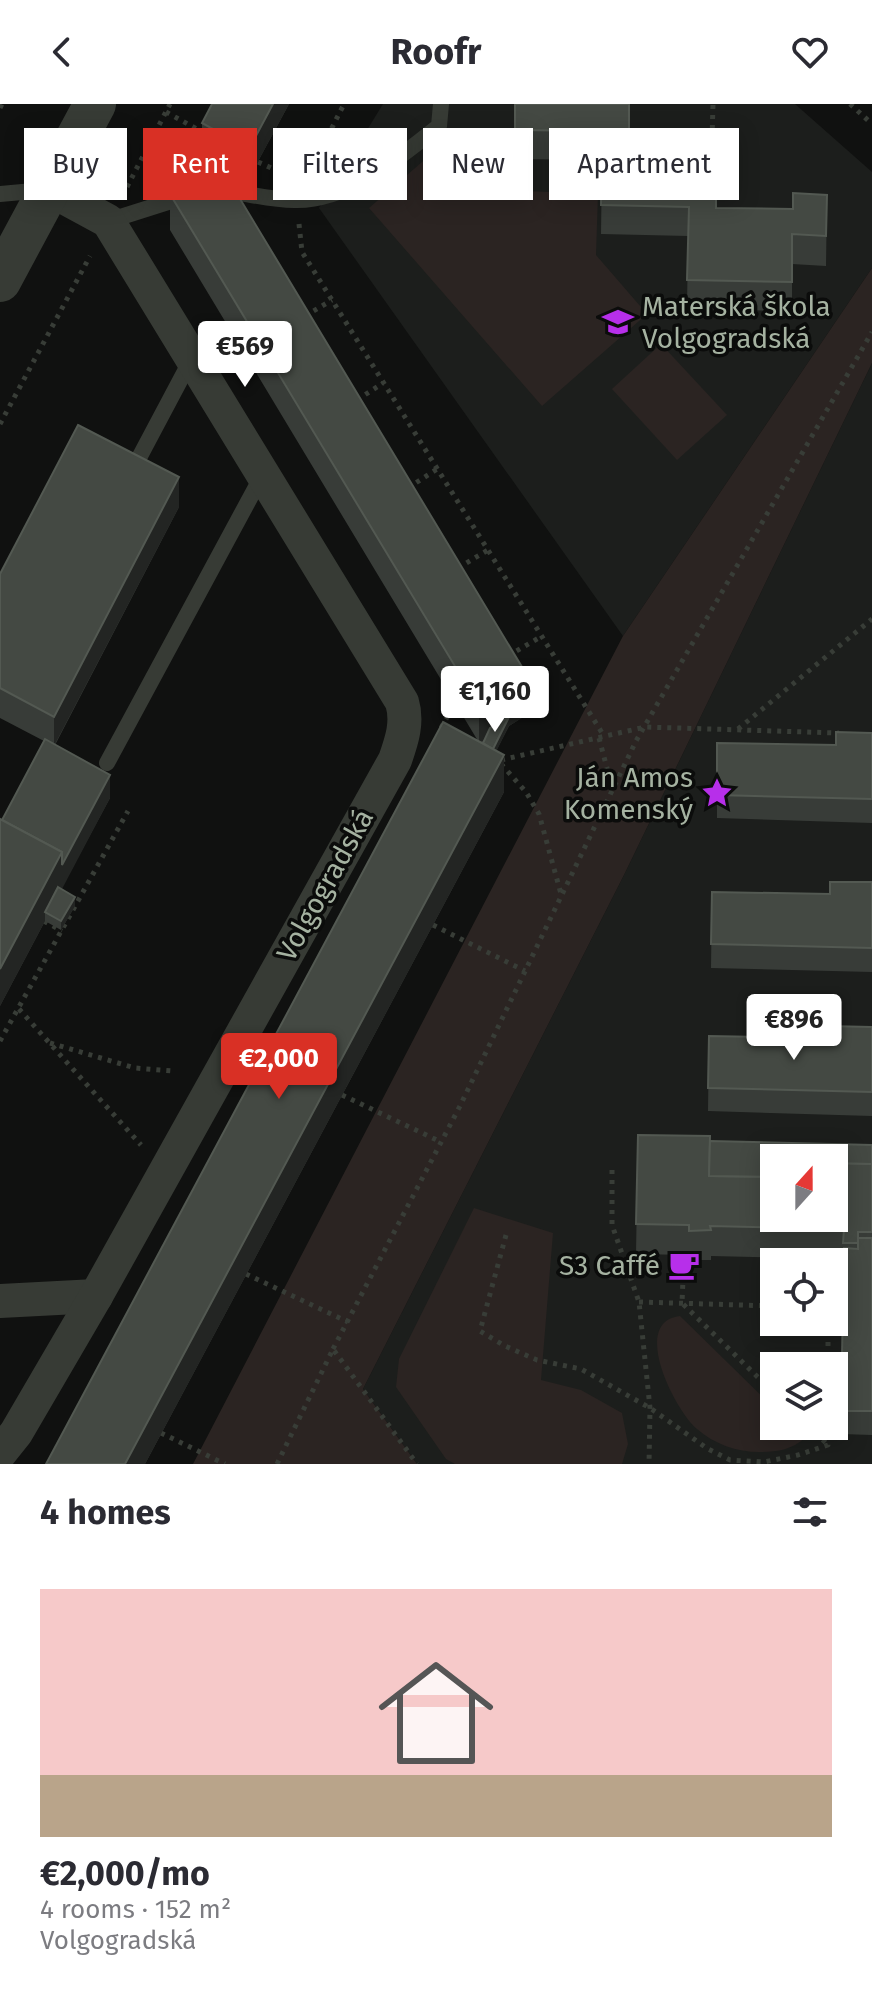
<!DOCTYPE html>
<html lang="en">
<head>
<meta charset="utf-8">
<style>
  body { margin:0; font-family:"Fira Sans",sans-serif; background:#f7f7f7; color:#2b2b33; height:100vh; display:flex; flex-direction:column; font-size:30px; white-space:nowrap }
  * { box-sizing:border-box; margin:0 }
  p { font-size:26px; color:#7c7c81 }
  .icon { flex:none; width:44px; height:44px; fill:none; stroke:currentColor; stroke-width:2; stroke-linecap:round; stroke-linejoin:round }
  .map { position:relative; height:1360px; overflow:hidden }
  .details { display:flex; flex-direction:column; background:#fff; flex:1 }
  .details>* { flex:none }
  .guide { position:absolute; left:24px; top:24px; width:824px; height:72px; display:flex; gap:16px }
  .needle { width:52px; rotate:21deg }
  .fabs { position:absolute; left:760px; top:1040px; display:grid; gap:16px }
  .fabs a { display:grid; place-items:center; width:88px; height:88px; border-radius:0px; background:#fff; box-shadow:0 4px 20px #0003; font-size:40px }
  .price { position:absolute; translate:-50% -68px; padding:0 18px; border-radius:8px; background:#fff; color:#222; font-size:26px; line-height:52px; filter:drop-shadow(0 2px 4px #0008) }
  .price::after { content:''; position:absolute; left:50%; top:48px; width:24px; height:18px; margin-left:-12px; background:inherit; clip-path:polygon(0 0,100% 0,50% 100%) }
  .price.current { background:#d93025; color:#fff }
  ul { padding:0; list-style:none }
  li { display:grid; align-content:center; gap:16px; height:424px; padding:0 40px }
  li+li { border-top:2px solid #e1e1e2 }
  li span { display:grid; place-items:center; height:248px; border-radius:0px; color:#555 }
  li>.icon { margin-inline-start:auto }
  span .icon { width:144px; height:144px; fill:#fffc; stroke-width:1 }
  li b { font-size:34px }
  h2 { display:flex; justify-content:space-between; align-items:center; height:96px; padding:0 40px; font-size:34px }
  .tag { padding:0 28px; border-radius:0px; background:#fff; box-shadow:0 4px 20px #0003; font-size:28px; line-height:72px }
  .tag.current { background:#d93025; color:#fff }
  header { display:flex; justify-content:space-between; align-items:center; height:104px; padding:0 40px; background:#fff; font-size:36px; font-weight:700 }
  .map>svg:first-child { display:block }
</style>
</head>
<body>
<header><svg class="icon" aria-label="back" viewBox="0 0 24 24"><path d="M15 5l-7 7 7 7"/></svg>Roofr<svg class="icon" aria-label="heart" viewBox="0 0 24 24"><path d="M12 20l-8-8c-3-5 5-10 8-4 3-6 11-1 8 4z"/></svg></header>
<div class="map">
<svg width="872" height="1360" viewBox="0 0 872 1360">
  <rect width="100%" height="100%" fill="#101110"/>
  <g fill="#1c1e1c" fill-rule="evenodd">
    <path d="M383,0H795L872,68V164L623,532L319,104Z"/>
    <path d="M872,259V1360H417L363,1285L624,771ZM774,1054H834V1114H774ZM774,1158H834V1218H774ZM774,1262H834V1322H774Z"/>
  </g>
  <g fill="#2b2422">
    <path d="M452,32L507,35L505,86L598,90L596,151L647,210L542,302L369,104Z"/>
    <path d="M872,164V259L624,771L363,1285L417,1360H193L623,532Z"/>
    <path d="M661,240L727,311L677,356L612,285Z"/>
    <path d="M474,1104L553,1129L541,1276L581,1286L622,1309L628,1340L622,1360H455L446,1355L396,1283L399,1255Z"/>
    <path d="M680,1212L774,1304V1322H792L805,1334C791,1346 777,1348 759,1348C737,1348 714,1340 697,1325C676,1308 629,1218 680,1212Z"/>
  </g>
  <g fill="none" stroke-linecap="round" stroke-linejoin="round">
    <g stroke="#383d37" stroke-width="5" stroke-dasharray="4 6" stroke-linecap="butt">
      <path d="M850,0L872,20"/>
      <path d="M0,4L2,0"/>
      <path d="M166,8L206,30"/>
      <path d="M712,35L713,0"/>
      <path d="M258,58L278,67"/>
      <path d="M309,69L344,0"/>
      <path d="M127,83L170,0"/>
      <path d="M299,120L302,148L604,632"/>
      <path d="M305,212L332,196"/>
      <path d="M357,296L383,279"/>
      <path d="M0,320L90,152"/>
      <path d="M408,384L437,365"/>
      <path d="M458,464L488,446"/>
      <path d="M508,552L542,532"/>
      <path d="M441,624L455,599"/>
      <path d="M738,625L872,515"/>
      <path d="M599,634L613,687"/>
      <path d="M501,656L645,623L839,629"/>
      <path d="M501,660L526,688L539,710L561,790"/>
      <path d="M44,817L62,827"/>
      <path d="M433,821L525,867"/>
      <path d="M19,905L141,1041"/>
      <path d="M0,937L128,707"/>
      <path d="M50,939L135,964L173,967"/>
      <path d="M342,991L441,1038"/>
      <path d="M612,1066V1121L639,1198L650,1304L649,1360"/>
      <path d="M506,1131L480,1227L505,1242L537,1256L581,1265L650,1304L708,1345L730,1356L764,1358L798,1351L828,1341V1322"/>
      <path d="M684,1151L682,1199L774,1289"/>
      <path d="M246,1170L348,1218"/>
      <path d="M639,1198L774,1202"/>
      <path d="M828,1218V1262"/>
      <path d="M333,1245L460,1002L636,637L872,228"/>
      <path d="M808,1322L828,1341"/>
      <path d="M161,1329L225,1360"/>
      <path d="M277,1360L333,1245L417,1360"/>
    </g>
    <g stroke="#373b35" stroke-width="16">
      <path d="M222,86C246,89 273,97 297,96C352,95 398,54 439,22L441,0"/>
      <path d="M0,90L44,86"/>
      <path d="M108,117L190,91"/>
      <path d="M131,369L192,254"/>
      <path d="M107,659L263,370"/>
    </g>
    <g stroke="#373b35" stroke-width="34">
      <path d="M0,1197L96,1192"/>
      <path d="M0,1349L16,1329L96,1192L395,656C402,636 408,618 402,598L108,117L49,85"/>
    </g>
    <path stroke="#373b35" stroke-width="42" d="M0,177L95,0"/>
  </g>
  <g fill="#383c38">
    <path d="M289,0L249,74L232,65L227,75L528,610L509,622L496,647L504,688L145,1360H46L478,637L170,126V90L218,61L219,58L202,48V19Z"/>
    <path d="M515,0L629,29L716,104L793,105L827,91L826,162L792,160V207L687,205L688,132L601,130L602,56L515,55Z"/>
    <path d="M179,403L55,641L110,694L61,785L75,802L61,826L45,817L0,902L2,716L44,637L0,614V470Z"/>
    <path d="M872,629V719L717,714V639L836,641Z"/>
    <path d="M872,778V868L711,864L712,788L830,790Z"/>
    <path d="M872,923V1012L708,1007L709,932L827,934Z"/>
    <path d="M638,1031L710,1040L872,1041V1331L841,1330L843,1155L711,1152V1156H689V1151L636,1150Z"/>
  </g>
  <g fill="#232523">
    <path d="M273,0H289L249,74V45Z"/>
    <path d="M232,56V65L216,99L199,109Z"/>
    <path d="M179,373V403L54,642V613Z"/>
    <path d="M528,573V610L509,622L482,676V667L503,625L479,639V602Z"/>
    <path d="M504,651V688L145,1360H125Z"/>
    <path d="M110,671V694L62,785V761Z"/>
    <path d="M62,748V785L45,808V817L0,902V865Z"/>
    <path d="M75,793V802L61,826V817Z"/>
  </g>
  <g fill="#444943" stroke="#535952" stroke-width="2">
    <path d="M212,0H273L249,45L202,19Z"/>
    <path d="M515,0H629V29L716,30V104L793,105V89L827,91L826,132L792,130V178L687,176L689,103L601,101L602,27L515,26Z"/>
    <path d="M222,51L232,56L225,71L219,60L218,61Z"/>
    <path d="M219,60L528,573L479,602L170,90Z"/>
    <path d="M78,321L179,373L54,613L0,584V470Z"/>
    <path d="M509,613L493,645L483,639L490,624Z"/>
    <path d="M443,618L504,651L125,1360H46Z"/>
    <path d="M836,628L872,629V695L717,691V639L836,641Z"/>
    <path d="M45,635L110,671L62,761V748L2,716Z"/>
    <path d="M0,715L62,748L0,865Z"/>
    <path d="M830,778H872V844L711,840L712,788L830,790Z"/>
    <path d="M58,783L75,793L61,817L45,808Z"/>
    <path d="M827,922L872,923V988L708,984L709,932L828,934Z"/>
    <path d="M638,1031L710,1032L709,1072L774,1073V1114H834V1059L872,1060V1128H858V1139H843L844,1125L710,1122L711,1126L689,1127V1121L636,1120Z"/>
    <path d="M710,1037L872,1041V1060L834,1059V1054H774V1073L709,1072Z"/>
    <path d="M858,1134H872V1307H841L844,1144L858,1145Z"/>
  </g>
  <defs>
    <symbol id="school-bare" viewBox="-9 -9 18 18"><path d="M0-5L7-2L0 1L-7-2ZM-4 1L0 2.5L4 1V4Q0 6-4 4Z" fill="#b72fea" stroke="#0b0c0b" stroke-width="2.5" paint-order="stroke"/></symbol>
    <symbol id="sight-bare" viewBox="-9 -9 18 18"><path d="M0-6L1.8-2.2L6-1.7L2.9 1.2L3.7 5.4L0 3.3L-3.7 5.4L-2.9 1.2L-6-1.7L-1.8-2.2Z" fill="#b72fea" stroke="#0b0c0b" stroke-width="2.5" paint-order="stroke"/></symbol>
    <symbol id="cafe-bare" viewBox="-9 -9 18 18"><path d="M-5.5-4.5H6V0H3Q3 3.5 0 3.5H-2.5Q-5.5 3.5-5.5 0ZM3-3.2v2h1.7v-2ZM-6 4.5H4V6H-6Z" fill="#b72fea" stroke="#0b0c0b" stroke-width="2.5" paint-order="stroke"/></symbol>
  </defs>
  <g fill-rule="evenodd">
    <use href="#school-bare" x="596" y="196" width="44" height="44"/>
    <use href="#sight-bare" x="695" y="667" width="44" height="44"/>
    <use href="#cafe-bare" x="662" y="1139" width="44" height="44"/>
  </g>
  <g text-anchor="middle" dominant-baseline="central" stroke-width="7" stroke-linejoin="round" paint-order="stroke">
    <g font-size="28" fill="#a5b2a1" stroke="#0b0c0b" text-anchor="end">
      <text x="642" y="202" text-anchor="start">Materská škola<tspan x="642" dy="32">Volgogradská</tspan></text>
      <text x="693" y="673">Ján Amos<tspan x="693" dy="32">Komenský</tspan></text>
      <text x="660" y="1161">S3 Caffé</text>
    </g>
    <g font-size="28" fill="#a5b2a1" stroke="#0b0c0b">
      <text transform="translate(325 781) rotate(-61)">Volgogradská</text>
    </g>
  </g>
</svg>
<div class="fabs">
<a><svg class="needle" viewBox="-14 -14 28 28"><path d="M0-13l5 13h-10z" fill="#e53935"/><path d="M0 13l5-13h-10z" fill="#7c7c81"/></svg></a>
<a><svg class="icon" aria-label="locate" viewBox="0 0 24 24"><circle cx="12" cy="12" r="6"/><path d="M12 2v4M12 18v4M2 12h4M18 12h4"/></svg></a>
<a><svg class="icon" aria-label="layers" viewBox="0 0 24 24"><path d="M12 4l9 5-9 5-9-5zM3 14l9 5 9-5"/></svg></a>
</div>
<b class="price" style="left:245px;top:285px">€569</b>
<b class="price" style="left:495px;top:630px">€1,160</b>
<b class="price" style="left:794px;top:958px">€896</b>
<b class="price current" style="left:279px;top:997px">€2,000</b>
<div class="guide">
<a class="tag">Buy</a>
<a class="tag current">Rent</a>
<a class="tag">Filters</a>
<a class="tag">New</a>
<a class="tag">Apartment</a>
</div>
</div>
<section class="details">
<h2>4 homes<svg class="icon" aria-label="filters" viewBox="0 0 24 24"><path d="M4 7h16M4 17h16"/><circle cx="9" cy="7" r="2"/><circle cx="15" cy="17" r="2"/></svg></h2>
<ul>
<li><span style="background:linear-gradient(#f6c9c9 75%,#b9a48a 0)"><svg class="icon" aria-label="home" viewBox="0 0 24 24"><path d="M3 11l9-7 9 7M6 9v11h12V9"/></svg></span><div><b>€2,000/mo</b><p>4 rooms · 152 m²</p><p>Volgogradská</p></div></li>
</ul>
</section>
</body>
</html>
